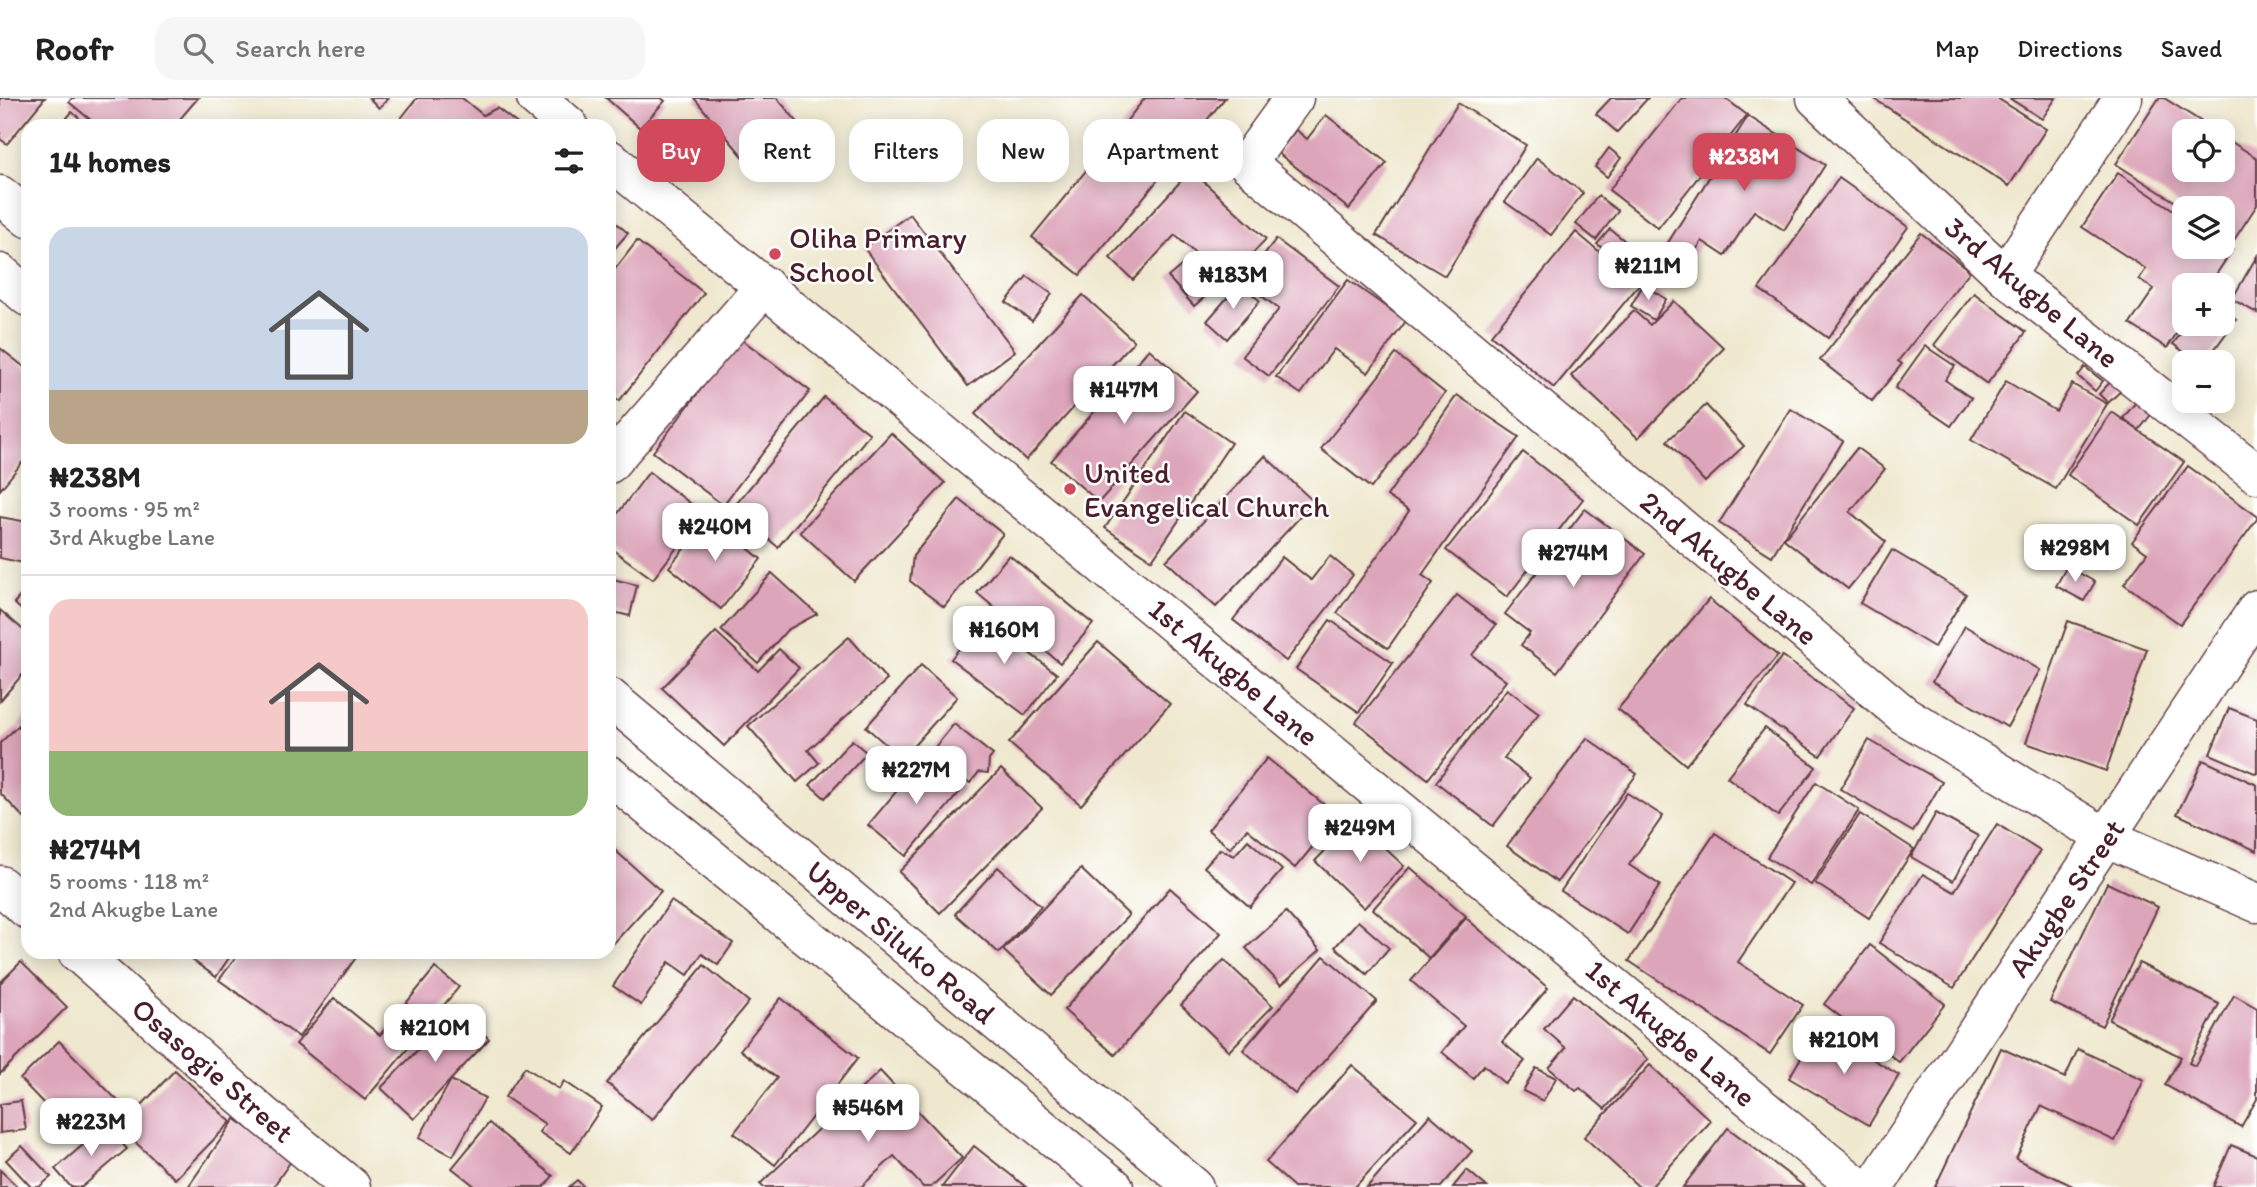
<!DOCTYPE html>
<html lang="en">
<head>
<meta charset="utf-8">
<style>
  body { margin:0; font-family:Itim,sans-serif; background:#f6f6f6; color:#222; height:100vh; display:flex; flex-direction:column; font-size:26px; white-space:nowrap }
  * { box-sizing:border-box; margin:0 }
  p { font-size:23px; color:#767676 }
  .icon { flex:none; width:38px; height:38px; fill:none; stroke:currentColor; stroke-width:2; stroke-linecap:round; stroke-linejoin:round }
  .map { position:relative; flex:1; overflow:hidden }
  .details { position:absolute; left:21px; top:21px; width:595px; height:840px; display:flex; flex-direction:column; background:#fff; border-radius:21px; box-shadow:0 4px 18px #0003 }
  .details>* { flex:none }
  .banner { position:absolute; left:637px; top:21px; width:665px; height:63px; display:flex; gap:14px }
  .fabs { position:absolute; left:2172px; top:21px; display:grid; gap:14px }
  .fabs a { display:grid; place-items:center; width:63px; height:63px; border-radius:14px; background:#fff; box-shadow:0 4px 18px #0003; font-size:35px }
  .price { position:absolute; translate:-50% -60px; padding:0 16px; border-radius:14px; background:#fff; color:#222; font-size:23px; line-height:46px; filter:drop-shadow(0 2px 4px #0008) }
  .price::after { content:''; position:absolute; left:50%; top:42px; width:21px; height:16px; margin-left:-10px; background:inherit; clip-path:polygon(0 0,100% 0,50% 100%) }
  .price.current { background:#d1495b; color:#fff }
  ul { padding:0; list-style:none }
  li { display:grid; align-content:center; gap:14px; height:371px; padding:0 28px }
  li+li { border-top:2px solid #e0e0e0 }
  li span { display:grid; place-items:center; height:217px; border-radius:21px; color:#555 }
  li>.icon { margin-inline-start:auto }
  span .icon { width:126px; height:126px; fill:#fffc; stroke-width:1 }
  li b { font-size:30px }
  h2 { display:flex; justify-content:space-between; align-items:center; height:84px; padding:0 28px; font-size:30px }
  .pill { padding:0 24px; border-radius:21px; background:#fff; box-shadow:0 4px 18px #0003; font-size:24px; line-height:63px }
  .pill.current { background:#d1495b; color:#fff }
  header { display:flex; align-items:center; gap:42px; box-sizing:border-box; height:98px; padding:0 35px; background:#fff; border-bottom:2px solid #e0e0e0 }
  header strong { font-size:33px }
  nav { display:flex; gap:38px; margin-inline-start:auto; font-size:24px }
  .search { width:490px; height:63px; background:#f6f6f6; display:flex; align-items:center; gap:18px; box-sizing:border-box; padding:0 24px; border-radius:21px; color:#767676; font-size:26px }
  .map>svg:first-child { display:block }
</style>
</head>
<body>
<header>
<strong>Roofr</strong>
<div class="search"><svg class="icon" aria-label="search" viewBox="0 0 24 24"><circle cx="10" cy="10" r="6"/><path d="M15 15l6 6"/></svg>Search here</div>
<nav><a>Map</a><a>Directions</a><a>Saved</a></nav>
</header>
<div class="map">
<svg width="2257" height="1089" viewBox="0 0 2257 1089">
  <rect width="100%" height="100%" fill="#fff"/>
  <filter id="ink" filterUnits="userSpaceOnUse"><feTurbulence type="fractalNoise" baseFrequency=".0143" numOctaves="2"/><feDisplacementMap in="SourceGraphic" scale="14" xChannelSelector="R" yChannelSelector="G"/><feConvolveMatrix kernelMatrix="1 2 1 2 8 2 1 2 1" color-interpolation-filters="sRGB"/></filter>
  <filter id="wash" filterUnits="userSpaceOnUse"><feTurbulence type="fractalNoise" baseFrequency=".00686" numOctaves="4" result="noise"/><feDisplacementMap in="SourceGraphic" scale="28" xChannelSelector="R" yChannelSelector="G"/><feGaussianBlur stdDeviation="1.57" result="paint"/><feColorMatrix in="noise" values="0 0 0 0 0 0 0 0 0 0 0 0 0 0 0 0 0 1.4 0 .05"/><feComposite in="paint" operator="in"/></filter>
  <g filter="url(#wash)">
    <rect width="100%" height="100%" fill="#efe8cf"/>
    <g id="blocks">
      <g fill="#dda5ba">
        <path d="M0,0H45L7,46L0,41Z"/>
        <path d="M72,0H198L174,28H98L69,4Z"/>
        <path d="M369,0H389L379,10Z"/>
        <path d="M417,0H462L483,17L497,10L520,28H395Z"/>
        <path d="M606,0H661L665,3L640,30Z"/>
        <path d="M694,0H777L800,27L751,68Z"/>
        <path d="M1145,0H1225L1080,177L1032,139Z"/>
        <path d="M1611,0H1648L1617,34L1596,16Z"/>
        <path d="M1682,0H1725L1747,17L1658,130L1609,92Z"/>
        <path d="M1873,0H1997L2046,31L2009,88Z"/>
        <path d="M2009,0H2056L2042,21Z"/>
        <path d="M2159,0H2164L2216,33H2184V72H2222V38L2257,60V107L2234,142L2222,135V110H2185L2116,66Z"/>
        <path d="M1458,5L1526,47L1445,178L1376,137Z"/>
        <path d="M72,14L89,28H60Z"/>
        <path d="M1326,17L1387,65L1349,111L1278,55L1296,32L1307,41Z"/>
        <path d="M1748,18L1825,67L1784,132L1754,113L1725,158L1702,143L1681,176L1657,162Z"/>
        <path d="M1609,50L1621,60L1607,79L1595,69Z"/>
        <path d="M1537,60L1583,95L1551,137L1505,104Z"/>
        <path d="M1191,72L1266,141L1226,184L1175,137L1133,182L1110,160Z"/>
        <path d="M2118,75L2184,119V149H2222V144L2233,151L2209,187H2184V224L2167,250L2130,226L2154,191L2139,181L2146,171L2082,129Z"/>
        <path d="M1839,80L1908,129L1828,240L1759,191Z"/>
        <path d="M1598,98L1618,113L1596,142L1576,126Z"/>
        <path d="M910,116L1015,253L968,288L864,150Z"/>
        <path d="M609,119L628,135L609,157Z"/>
        <path d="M1610,131L1625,143L1613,158L1597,146Z"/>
        <path d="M1576,134L1639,187L1554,290L1491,237Z"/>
        <path d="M1921,135L1970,173L1898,263L1902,266L1872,303L1820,262Z"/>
        <path d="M1276,141L1339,188L1269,278L1242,258L1279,211L1243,184Z"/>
        <path d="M637,143L704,195L619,303L609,295V179Z"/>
        <path d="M1193,158L1219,187L1194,208L1168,179Z"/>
        <path d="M2257,158V215L2232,201Z"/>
        <path d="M1027,178L1052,196L1032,223L1006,204Z"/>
        <path d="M1348,182L1406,223L1368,275L1334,251L1301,296L1276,279Z"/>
        <path d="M1240,185L1260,203L1227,241L1207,223Z"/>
        <path d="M1643,187L1666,201L1654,222L1631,208Z"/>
        <path d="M1974,195L2026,234L1987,286L1934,247Z"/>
        <path d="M1083,197L1134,243L1026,362L975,316Z"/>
        <path d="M1674,203L1724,250L1638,340L1571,278L1634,213L1650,227Z"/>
        <path d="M2222,212L2236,222L2205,264H2198L2173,246L2188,226H2222Z"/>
        <path d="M740,240L810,293L723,407L653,354Z"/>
        <path d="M1925,248L1955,268L1945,282L1971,300L1951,328L1895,290Z"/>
        <path d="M0,250L28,272V357L0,392Z"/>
        <path d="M1149,251L1197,293L1099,404L1051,363Z"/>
        <path d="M1396,256L1445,295L1371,390L1321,351Z"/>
        <path d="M2085,269L2103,283L2095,293L2078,278Z"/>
        <path d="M2117,277L2127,287L2108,305L2099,296Z"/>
        <path d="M2006,283L2056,313L2072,286L2107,306L2056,391L1971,342Z"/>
        <path d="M1457,297L1519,339L1422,477L1433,485L1388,550L1337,515L1409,413L1387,398Z"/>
        <path d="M2141,298L2156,310L2139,332L2123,320Z"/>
        <path d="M824,299L870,336L778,449L732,411Z"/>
        <path d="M1706,307L1744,348L1705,384L1667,343Z"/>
        <path d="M1791,311L1843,343L1772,458L1719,425Z"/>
        <path d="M1185,313L1231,345L1152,462L1105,430Z"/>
        <path d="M2112,314L2184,364L2139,427L2068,377Z"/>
        <path d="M891,335L945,385L854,483L800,434Z"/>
        <path d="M1857,350L1885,371L1850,414L1886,444L1848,491L1784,441Z"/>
        <path d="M1523,354L1583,401L1507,499L1446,452Z"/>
        <path d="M1265,358L1314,404L1216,509L1166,463Z"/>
        <path d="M2188,368L2257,418V421L2180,526L2124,486L2147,455L2132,444Z"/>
        <path d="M649,374L703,415L653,481L613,452L609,438V427Z"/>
        <path d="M959,401L1003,436L944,509L910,483L913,458Z"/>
        <path d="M1585,411L1645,456L1557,574L1521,547L1530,535L1505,516Z"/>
        <path d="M0,419L28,424V466L0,460Z"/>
        <path d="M710,419L761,461L721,511L669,469Z"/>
        <path d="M1892,452L1966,496L1934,549L1860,505Z"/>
        <path d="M1009,457L1093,526L1060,565L977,495Z"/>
        <path d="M1330,458L1353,477L1286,563L1233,522L1282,459L1311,482Z"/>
        <path d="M2067,468L2095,484L2084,503L2056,488Z"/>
        <path d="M772,475L817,516L787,532L758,565L721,532Z"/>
        <path d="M609,480L637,487L630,518L609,513Z"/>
        <path d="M28,490V518L14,505Z"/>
        <path d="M1457,497L1496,527L1472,557L1506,583L1428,681L1356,624Z"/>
        <path d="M1709,501L1778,558L1686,667L1618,611Z"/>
        <path d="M0,512L28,536V570L0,603Z"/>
        <path d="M983,520L1057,576L1025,617L951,561Z"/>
        <path d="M1330,522L1393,565L1359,614L1296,571Z"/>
        <path d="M2068,523L2147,551L2106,673L2026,645Z"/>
        <path d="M1965,528L2040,572L2007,629L1932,584Z"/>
        <path d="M716,534L758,573L779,551L799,570L724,648L662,590Z"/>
        <path d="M849,539L887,582L808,652L819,665L797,684L748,628Z"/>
        <path d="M1098,544L1170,606L1081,707L1009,645Z"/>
        <path d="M1782,558L1854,610L1820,658L1747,607Z"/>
        <path d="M921,567L957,599L902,661L866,629Z"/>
        <path d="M1507,591L1539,615L1504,660L1530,680L1493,728L1436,684Z"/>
        <path d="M2229,610L2257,621V676L2210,656Z"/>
        <path d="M28,614V634L19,627Z"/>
        <path d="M954,626L993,657L989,662L988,675L979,674L970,685L931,654Z"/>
        <path d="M18,628L28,638V724L0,695V645Z"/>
        <path d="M1765,630L1816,669L1778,718L1727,679Z"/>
        <path d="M1587,640L1637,676L1557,784L1507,748Z"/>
        <path d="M852,642L867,655L825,700L810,687Z"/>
        <path d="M1869,642L1942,684L1913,734L1840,691Z"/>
        <path d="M926,658L964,689L906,758L868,727Z"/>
        <path d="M1267,660L1338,718L1295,770L1247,731L1230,750L1208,732Z"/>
        <path d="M2203,662L2257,687V753L2177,716Z"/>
        <path d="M1001,671L1042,710L940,815L899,774Z"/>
        <path d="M1816,684L1859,712L1811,787L1767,759Z"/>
        <path d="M1627,695L1663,718L1629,767L1660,787L1628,836L1561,793Z"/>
        <path d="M1936,715L1978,738L1953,783L1911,759Z"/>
        <path d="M1860,716L1914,751L1869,820L1815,785Z"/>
        <path d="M1355,722L1404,768L1364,810L1315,763Z"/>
        <path d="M1997,726L2040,753L1954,890L1879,845L1923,776L1954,794Z"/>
        <path d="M1715,735L1791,785L1738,864L1803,907L1770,956L1629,863Z"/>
        <path d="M1248,742L1282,772L1250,809L1204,769L1220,751L1234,758Z"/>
        <path d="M609,747L661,793L614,845L609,841Z"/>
        <path d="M998,769L1041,808L999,855L955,816Z"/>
        <path d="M1410,769L1466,818L1429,860L1373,811Z"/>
        <path d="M1081,771L1129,817L1051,897L1003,852Z"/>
        <path d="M2107,785L2158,809L2102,928L2050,904Z"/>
        <path d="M1170,790L1221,835L1115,957L1064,912Z"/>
        <path d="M671,803L733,845L718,867L702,856L688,877L669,864L641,907L613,888Z"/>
        <path d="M1286,814L1320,852L1281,887L1246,850Z"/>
        <path d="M1466,820L1548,890L1502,944L1525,963L1505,986L1484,967L1473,980L1442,954L1464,928L1411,883Z"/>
        <path d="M1358,823L1389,850L1367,876L1335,849Z"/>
        <path d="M1870,847L1945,906L1899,964L1824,906Z"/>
        <path d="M181,854H233L216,879Z"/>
        <path d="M240,854H360L299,939L219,882Z"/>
        <path d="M1324,858L1377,903L1295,996L1243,952Z"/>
        <path d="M1224,862L1273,908L1229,953L1181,907Z"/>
        <path d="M21,864L67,909L0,976V885Z"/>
        <path d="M2139,865L2219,906L2189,965L2195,968L2234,897L2257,910V1001L2241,1029L2165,987L2181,959L2109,922Z"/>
        <path d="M704,867L749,904L652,1022L607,985Z"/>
        <path d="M435,870L459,889L365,1002L296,946L334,900L380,937Z"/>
        <path d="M1573,897L1648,961L1605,1011L1580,990L1576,993L1549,970L1566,950L1544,931Z"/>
        <path d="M781,900L858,960L775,1067L734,1035L777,980L740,952Z"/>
        <path d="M457,911L489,941L414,1021L381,990Z"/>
        <path d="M1819,929L1899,977L1869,1027L1789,980Z"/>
        <path d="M59,943L122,1007L82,1045L20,981Z"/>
        <path d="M2001,950L2065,980L2078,951L2144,982L2115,1043L2041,1008L2016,1061L2075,1089H1935Z"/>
        <path d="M1352,967L1417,1021L1355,1089H1294L1266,1064Z"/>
        <path d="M1650,967L1711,1023L1651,1089H1639L1584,1039Z"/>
        <path d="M525,969L559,991L564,983L602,1009L571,1055L539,1034L545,1026L505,999Z"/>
        <path d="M1536,970L1556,980L1543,1003L1523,993Z"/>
        <path d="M175,972L231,1024L175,1081L120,1030Z"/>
        <path d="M880,973L962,1060L931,1089H923L894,1058L861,1089H763L760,1086Z"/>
        <path d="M451,982L485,1000L453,1058L419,1040Z"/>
        <path d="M21,1003L26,1032L0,1035V1006Z"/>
        <path d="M1430,1017L1472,1053L1441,1089H1367Z"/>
        <path d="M235,1021L293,1060L273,1089H188Z"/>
        <path d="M489,1025L553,1078L544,1089H476L452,1070Z"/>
        <path d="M106,1027L127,1051L82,1089H71L55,1071Z"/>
        <path d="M1728,1030L1805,1089H1683Z"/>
        <path d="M2231,1047L2257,1058V1089H2213Z"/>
        <path d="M22,1048L51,1079L39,1089H31L6,1062Z"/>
        <path d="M974,1048L1026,1089H942Z"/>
        <path d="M0,1072L18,1089H0Z"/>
        <path d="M1467,1072L1487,1089H1453Z"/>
        <path d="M577,1082L584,1089H569Z"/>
      </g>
    </g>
  </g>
  <g filter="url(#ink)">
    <use href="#blocks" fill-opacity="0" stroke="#633d44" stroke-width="2"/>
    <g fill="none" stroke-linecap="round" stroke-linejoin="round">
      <defs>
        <g id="minor">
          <path d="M536,0L569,28"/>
          <path d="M1294,0L1247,65L1904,617L2107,740L2257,805"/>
          <path d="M1816,0L2005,178L2257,376"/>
          <path d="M609,61L1858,1089"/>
          <path d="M2005,178L2123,0"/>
          <path d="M609,366L765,188"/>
          <path d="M0,787L28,812"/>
          <path d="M77,854L264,1018L351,1089"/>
          <path d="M1874,1089L2257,511"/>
        </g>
        <g id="major">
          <path d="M0,97L28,120"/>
          <path d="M0,175L28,199"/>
          <path d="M609,599L1194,1089"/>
          <path d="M609,677L1114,1089"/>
        </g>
      </defs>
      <use href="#minor" stroke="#633d44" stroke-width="41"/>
      <use href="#major" stroke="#633d44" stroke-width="41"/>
      <use href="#minor" stroke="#fff" stroke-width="38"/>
      <use href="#major" stroke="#fff" stroke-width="38"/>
    </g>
  </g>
  <g fill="#d1495b" stroke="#fff" stroke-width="2.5">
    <circle cx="775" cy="156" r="7"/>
    <circle cx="1070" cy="391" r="7"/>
  </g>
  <g text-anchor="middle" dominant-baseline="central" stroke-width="5" stroke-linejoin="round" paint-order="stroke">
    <g font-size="30" fill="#4a1f2b" stroke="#fff" text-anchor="start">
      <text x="789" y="139">Oliha Primary<tspan x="789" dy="34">School</tspan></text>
      <text x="1084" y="374">United<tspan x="1084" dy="34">Evangelical Church</tspan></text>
    </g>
    <g font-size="30" fill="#4a1f2b" stroke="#fff">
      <text transform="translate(2032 194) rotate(40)">3rd Akugbe Lane</text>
      <text transform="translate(1729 470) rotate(40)">2nd Akugbe Lane</text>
      <text transform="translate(1234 574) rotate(40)">1st Akugbe Lane</text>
      <text transform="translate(2066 800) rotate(-56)">Akugbe Street</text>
      <text transform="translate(901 844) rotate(40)">Upper Siluko Road</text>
      <text transform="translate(1671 935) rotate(40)">1st Akugbe Lane</text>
      <text transform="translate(213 972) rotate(41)">Osasogie Street</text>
    </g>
  </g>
</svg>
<div class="fabs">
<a><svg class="icon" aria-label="locate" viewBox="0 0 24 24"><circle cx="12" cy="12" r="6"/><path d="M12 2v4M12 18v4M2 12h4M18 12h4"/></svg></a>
<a><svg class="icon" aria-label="layers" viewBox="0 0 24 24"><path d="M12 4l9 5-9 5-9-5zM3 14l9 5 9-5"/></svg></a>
<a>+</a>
<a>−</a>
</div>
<b class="price current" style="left:1744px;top:95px">₦238M</b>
<b class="price" style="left:1648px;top:204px">₦211M</b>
<b class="price" style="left:1233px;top:213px">₦183M</b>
<b class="price" style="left:1124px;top:328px">₦147M</b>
<b class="price" style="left:715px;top:465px">₦240M</b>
<b class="price" style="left:2075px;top:486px">₦298M</b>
<b class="price" style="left:1573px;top:491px">₦274M</b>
<b class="price" style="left:1004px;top:568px">₦160M</b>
<b class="price" style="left:916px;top:708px">₦227M</b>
<b class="price" style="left:1360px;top:766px">₦249M</b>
<b class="price" style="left:435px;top:966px">₦210M</b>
<b class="price" style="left:1844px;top:978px">₦210M</b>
<b class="price" style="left:868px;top:1046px">₦546M</b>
<b class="price" style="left:91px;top:1060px">₦223M</b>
<div class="banner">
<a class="pill current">Buy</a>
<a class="pill">Rent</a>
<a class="pill">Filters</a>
<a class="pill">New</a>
<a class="pill">Apartment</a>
</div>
<section class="details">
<h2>14 homes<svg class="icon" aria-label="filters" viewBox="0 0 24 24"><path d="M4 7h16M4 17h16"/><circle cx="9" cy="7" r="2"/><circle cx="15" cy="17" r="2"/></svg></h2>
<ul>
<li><span style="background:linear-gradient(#c9d6e8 75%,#b9a48a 0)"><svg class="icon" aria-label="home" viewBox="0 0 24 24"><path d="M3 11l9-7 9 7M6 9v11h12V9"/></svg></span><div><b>₦238M</b><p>3 rooms · 95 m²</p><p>3rd Akugbe Lane</p></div></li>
<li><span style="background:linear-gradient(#f6c9c9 70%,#8fb573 0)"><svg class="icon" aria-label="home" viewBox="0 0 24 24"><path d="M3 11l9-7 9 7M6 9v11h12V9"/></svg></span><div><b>₦274M</b><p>5 rooms · 118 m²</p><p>2nd Akugbe Lane</p></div></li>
</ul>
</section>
</div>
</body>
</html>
